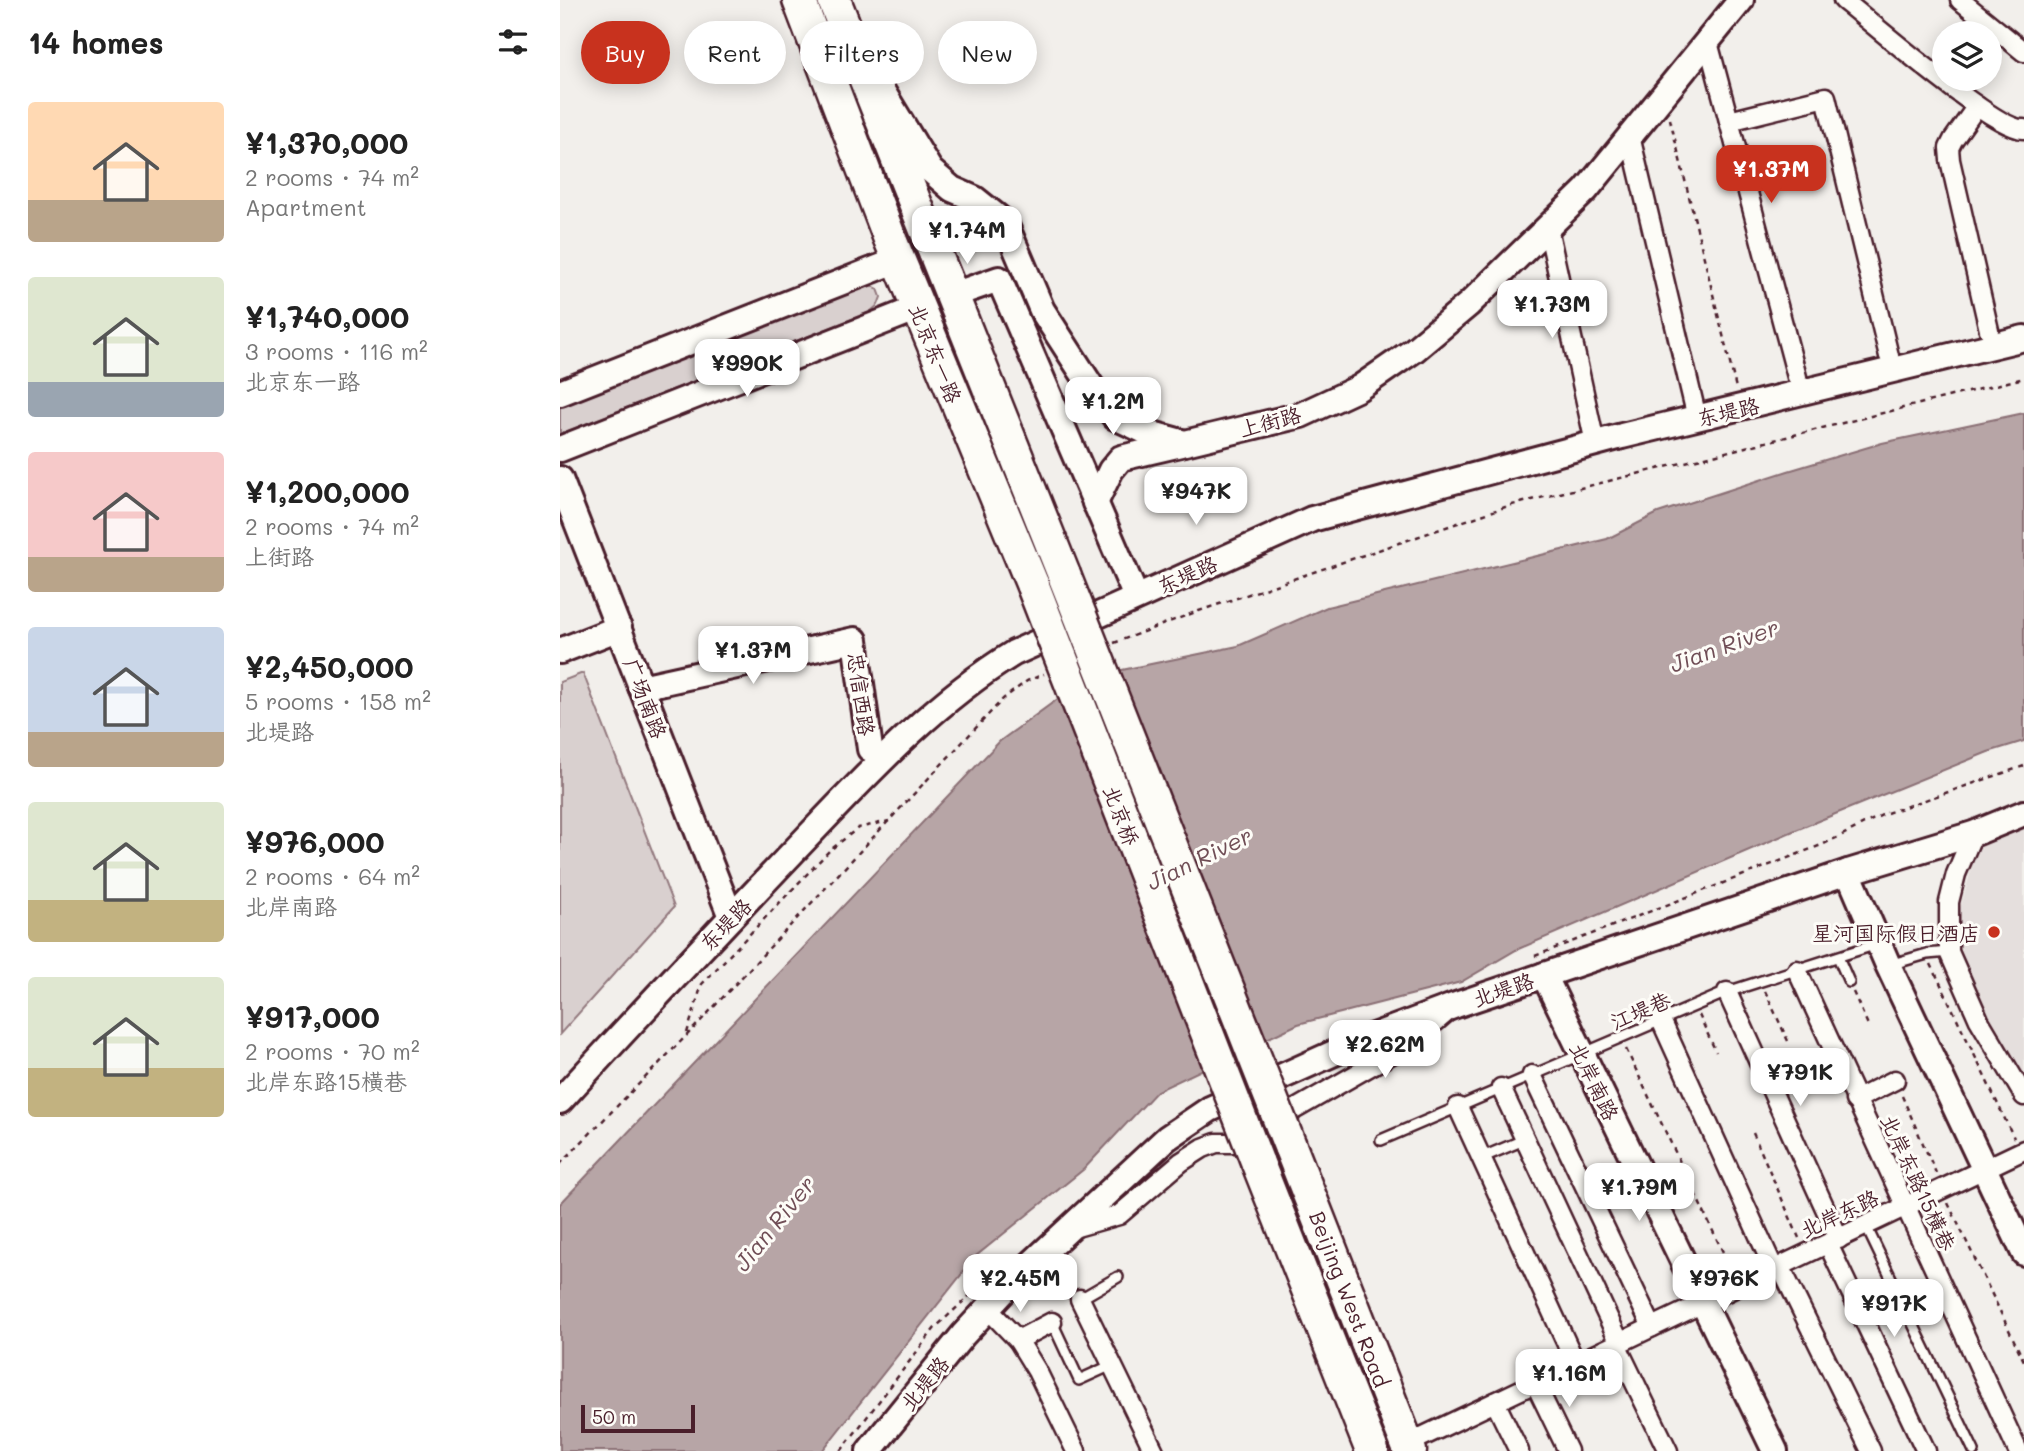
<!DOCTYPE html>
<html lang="en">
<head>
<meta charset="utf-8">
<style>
  body { margin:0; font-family:Mali,"LXGW WenKai TC",sans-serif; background:#f6f6f6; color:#222; height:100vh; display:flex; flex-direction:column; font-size:26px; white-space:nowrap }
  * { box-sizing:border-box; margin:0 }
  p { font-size:23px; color:#767676 }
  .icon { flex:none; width:38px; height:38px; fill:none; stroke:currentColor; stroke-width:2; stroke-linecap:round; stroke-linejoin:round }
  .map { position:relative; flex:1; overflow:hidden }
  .side { display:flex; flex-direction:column; background:#fff; width:560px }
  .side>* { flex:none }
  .top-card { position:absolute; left:21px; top:21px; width:665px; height:63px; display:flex; gap:14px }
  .tools { position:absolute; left:1372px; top:21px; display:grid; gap:14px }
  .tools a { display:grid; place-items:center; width:70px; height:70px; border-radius:50%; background:#fff; box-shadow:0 4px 18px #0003; font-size:35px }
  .scale { position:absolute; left:21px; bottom:18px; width:114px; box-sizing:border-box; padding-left:7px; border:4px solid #4a1f2b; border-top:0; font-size:19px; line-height:24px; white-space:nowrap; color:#4a1f2b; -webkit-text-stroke:5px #fdfcf7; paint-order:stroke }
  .price { position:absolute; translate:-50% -60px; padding:0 16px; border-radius:14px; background:#fff; color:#222; font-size:23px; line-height:46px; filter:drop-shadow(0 2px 4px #0008) }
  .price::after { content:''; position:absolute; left:50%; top:42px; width:21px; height:16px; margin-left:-10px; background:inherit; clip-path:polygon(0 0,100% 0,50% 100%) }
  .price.selected { background:#c8321e; color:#fff }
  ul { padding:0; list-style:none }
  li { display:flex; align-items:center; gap:21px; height:175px; padding:0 28px }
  li span { display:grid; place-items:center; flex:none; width:196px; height:140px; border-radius:7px; color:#555 }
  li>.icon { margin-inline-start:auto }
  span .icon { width:84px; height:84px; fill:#fffc; stroke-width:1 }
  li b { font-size:30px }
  h2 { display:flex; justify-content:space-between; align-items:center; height:84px; padding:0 28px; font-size:30px }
  .pill { padding:0 24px; border-radius:32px; background:#fff; box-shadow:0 4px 18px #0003; font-size:24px; line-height:63px }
  .pill.selected { background:#c8321e; color:#fff }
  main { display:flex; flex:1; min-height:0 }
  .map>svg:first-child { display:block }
</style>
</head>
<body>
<main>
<section class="side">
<h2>14 homes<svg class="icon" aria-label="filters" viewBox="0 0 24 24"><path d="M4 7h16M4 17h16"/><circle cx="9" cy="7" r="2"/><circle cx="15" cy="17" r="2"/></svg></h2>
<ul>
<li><span style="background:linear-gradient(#ffd9b3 70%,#b9a48a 0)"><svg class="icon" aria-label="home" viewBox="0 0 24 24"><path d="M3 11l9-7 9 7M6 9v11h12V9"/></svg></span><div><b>¥1,370,000</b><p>2 rooms · 74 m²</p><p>Apartment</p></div></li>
<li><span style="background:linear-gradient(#dfe7d0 75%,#9aa5b1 0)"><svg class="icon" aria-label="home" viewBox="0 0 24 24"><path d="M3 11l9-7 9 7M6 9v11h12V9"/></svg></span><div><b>¥1,740,000</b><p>3 rooms · 116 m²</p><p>北京东一路</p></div></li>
<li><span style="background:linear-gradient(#f6c9c9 75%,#b9a48a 0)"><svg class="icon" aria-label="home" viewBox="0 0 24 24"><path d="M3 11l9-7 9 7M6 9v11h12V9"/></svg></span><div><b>¥1,200,000</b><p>2 rooms · 74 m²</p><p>上街路</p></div></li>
<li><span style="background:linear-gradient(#c9d6e8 75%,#b9a48a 0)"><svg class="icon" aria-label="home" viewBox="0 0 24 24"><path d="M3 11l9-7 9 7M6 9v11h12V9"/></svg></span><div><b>¥2,450,000</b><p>5 rooms · 158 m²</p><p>北堤路</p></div></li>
<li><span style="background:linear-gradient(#dfe7d0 70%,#c2b280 0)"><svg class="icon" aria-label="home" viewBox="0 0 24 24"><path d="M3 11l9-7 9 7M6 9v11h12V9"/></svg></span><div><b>¥976,000</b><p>2 rooms · 64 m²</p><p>北岸南路</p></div></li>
<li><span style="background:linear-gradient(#dfe7d0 65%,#c2b280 0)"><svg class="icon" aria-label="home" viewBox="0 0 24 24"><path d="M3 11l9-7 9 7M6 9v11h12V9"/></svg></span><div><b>¥917,000</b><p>2 rooms · 70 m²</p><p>北岸东路15横巷</p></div></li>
</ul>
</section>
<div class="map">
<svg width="1464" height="1451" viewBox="0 0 1464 1451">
  <rect width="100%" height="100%" fill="#f2efeb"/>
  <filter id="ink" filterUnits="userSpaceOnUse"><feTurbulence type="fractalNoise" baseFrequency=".0143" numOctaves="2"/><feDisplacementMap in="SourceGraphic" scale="14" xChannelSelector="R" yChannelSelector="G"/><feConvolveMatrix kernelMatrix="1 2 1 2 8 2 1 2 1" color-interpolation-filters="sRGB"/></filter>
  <g filter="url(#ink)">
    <path fill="#e5dfdd" d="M1464,818V1073L1453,1066L1413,990L1395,926L1417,850L1457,820Z"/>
    <g fill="#d9d0cf" stroke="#92787d" stroke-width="2">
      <path d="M311,285L318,289L321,297L318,305L310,312L0,434V405Z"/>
      <path d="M23,673L114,907L0,1034V682Z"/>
    </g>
    <path fill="#b7a5a6" stroke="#8b6f75" stroke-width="2" d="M1464,413V741L1428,752L1231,832L956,950L901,982L738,1024L597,1091L524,1169L416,1256L262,1451H0V1204L440,741L528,677L678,646L767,607L1047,539L1098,513L1228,471L1322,443Z"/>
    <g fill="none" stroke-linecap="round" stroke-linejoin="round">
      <defs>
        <g id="lane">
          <path d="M1278,957L1289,982"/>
          <path d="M1329,965L1367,954L1389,952"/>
          <path d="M821,1140L1167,992L1317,944"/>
          <path d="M923,1157L966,1139"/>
          <path d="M1306,1226L1414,1451"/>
          <path d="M520,1299L558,1277"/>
          <path d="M492,1322L519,1380L552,1365"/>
        </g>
        <g id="street">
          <path d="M1283,0C1311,22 1437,132 1464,129"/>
          <path d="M1400,0L1464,52"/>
          <path d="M1148,42L1237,377"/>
          <path d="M1417,106L1393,140L1389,148L1390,160L1429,330"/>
          <path d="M1169,121L1266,97L1329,356"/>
          <path d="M1070,136L1137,418"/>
          <path d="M988,228L1035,443"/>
          <path d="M1413,834L1396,874L1389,902V952L1419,1020L1464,1096"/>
          <path d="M1237,970L1458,1451"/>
          <path d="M1167,992L1279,1239"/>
          <path d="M1101,1020L1214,1269"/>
          <path d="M972,1075L1092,1327"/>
          <path d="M941,1088L1060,1343"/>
          <path d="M1295,1100L1335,1080"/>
          <path d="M898,1107L1016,1364"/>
          <path d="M723,1129L732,1111L851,1043L886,1013"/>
          <path d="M513,1228L559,1215L621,1162L643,1148L656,1143H690"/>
          <path d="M1268,1244L1366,1451"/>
          <path d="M1220,1266L1311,1451"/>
          <path d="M520,1299L594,1451"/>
          <path d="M427,1308L458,1340L492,1322"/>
          <path d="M458,1340L477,1371L516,1451"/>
          <path d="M1056,1344L1108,1451"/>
          <path d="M975,1383L1008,1451"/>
          <path d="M935,1402L959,1451"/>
          <path d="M847,1444L1464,1150"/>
        </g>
        <g id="secondary">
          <path d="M321,89L370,170L392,189L415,199L445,223L482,310L531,386L555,417L589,433L625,443L741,415L799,388L854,350L909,304L1026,190L1181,0"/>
          <path d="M390,296L439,279L576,597"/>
          <path d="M0,393L338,260"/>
          <path d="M0,449L358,308"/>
          <path d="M0,479L171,917"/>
          <path d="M535,503L551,470L561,458L621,444"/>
          <path d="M0,651L59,628"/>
          <path d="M81,687L295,640L310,749"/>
          <path d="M1288,872L1328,965L1464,1253"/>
          <path d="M984,975L1215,1451"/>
          <path d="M0,1101C77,1017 155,934 233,852C302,780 369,705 454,653L752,519L1062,436L1464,338"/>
          <path d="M309,1451L403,1335L458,1276L607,1138L650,1109L805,1039L896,1005L1288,872L1413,834L1464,813"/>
        </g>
        <g id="highway">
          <path d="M239,0L330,239L473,586"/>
          <path d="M274,0L504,575"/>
          <path d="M730,1146L850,1451"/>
          <path d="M697,1161L812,1451"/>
        </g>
      </defs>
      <use href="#lane" stroke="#4a1f2b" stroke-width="14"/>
      <use href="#street" stroke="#4a1f2b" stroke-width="23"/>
      <use href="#secondary" stroke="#4a1f2b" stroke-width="30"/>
      <use href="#highway" stroke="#4a1f2b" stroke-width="37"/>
      <g stroke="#4a1f2b" stroke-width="2.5" stroke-dasharray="5 5" stroke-linecap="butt">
        <path d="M1110,119L1176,388"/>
        <path d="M554,643L633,613L948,506L1464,378"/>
        <path d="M975,956L1264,844L1324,814L1464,766"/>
        <path d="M1371,964L1454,1138"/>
        <path d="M1205,991L1228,1041"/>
        <path d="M1293,992L1308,1025"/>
        <path d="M1139,1015L1156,1052"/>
        <path d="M127,1033L142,984L269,851L298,828L329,821"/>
        <path d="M1066,1049L1172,1271"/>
        <path d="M1342,1096L1376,1173"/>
        <path d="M1193,1133L1239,1238"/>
        <path d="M0,1164L134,1028L443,699L467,681L484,674"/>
        <path d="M1388,1203L1464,1361"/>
        <path d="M281,1451L375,1328L425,1281"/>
      </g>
      <use href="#lane" stroke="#fdfcf7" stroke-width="9"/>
      <use href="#street" stroke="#fdfcf7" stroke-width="18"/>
      <use href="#secondary" stroke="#fdfcf7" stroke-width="24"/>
      <use href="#highway" stroke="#fdfcf7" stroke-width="32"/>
      <defs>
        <g id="highway-bridge">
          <path d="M504,575L730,1146"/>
          <path d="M473,586L697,1161"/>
        </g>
      </defs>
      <use href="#highway-bridge" stroke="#4a1f2b" stroke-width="37" stroke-linecap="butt"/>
      <use href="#highway-bridge" stroke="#fdfcf7" stroke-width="32"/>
    </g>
  </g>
  <circle fill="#c8321e" stroke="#fdfcf7" stroke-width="2.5" cx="1434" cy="932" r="7"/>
  <g text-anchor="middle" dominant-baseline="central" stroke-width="6" stroke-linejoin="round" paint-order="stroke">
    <g font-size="21" fill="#4a1f2b" stroke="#fdfcf7">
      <text transform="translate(376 353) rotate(68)">北京东一路</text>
      <text transform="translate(1168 411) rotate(-13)">东堤路</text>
      <text transform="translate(710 421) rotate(-15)">上街路</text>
      <text transform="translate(627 574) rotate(-24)">东堤路</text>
      <text transform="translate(302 694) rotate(82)">忠信西路</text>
      <text transform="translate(86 698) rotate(69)">广场南路</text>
      <text transform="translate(562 815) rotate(69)">北京桥</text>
      <text transform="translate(165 924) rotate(-46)">东堤路</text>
      <text transform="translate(943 989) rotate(-19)">北堤路</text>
      <text transform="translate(1080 1010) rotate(-23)">江堤巷</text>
      <text transform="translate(1035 1081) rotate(64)">北岸南路</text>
      <text transform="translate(1359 1182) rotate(65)">北岸东路15横巷</text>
      <text transform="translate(1279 1213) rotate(-25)">北岸东路</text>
      <text transform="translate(790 1299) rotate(69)">Beijing West Road</text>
      <text transform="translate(364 1383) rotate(-51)">北堤路</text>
    </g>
    <g font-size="21" fill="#4a1f2b" stroke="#fdfcf7" text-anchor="end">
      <text x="1420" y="932">星河国际假日酒店</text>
    </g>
    <g font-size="23" font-style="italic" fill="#704e56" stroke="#fdfcf7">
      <text transform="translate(1164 645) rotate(-20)">Jian River</text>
      <text transform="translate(639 858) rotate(-26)">Jian River</text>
      <text transform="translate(214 1223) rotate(-51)">Jian River</text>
    </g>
  </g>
</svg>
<div class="tools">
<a><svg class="icon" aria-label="layers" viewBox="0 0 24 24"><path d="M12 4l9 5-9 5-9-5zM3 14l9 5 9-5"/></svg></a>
</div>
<div class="scale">50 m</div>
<b class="price selected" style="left:1211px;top:205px">¥1.37M</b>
<b class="price" style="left:407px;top:266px">¥1.74M</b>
<b class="price" style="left:992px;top:340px">¥1.73M</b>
<b class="price" style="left:187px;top:399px">¥990K</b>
<b class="price" style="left:553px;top:437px">¥1.2M</b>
<b class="price" style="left:636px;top:527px">¥947K</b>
<b class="price" style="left:193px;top:686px">¥1.37M</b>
<b class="price" style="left:825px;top:1080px">¥2.62M</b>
<b class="price" style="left:1240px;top:1108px">¥791K</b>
<b class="price" style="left:1079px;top:1223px">¥1.79M</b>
<b class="price" style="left:460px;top:1314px">¥2.45M</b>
<b class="price" style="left:1164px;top:1314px">¥976K</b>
<b class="price" style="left:1334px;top:1339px">¥917K</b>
<b class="price" style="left:1009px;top:1409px">¥1.16M</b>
<div class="top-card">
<a class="pill selected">Buy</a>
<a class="pill">Rent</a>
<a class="pill">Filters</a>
<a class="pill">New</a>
</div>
</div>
</main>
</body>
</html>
